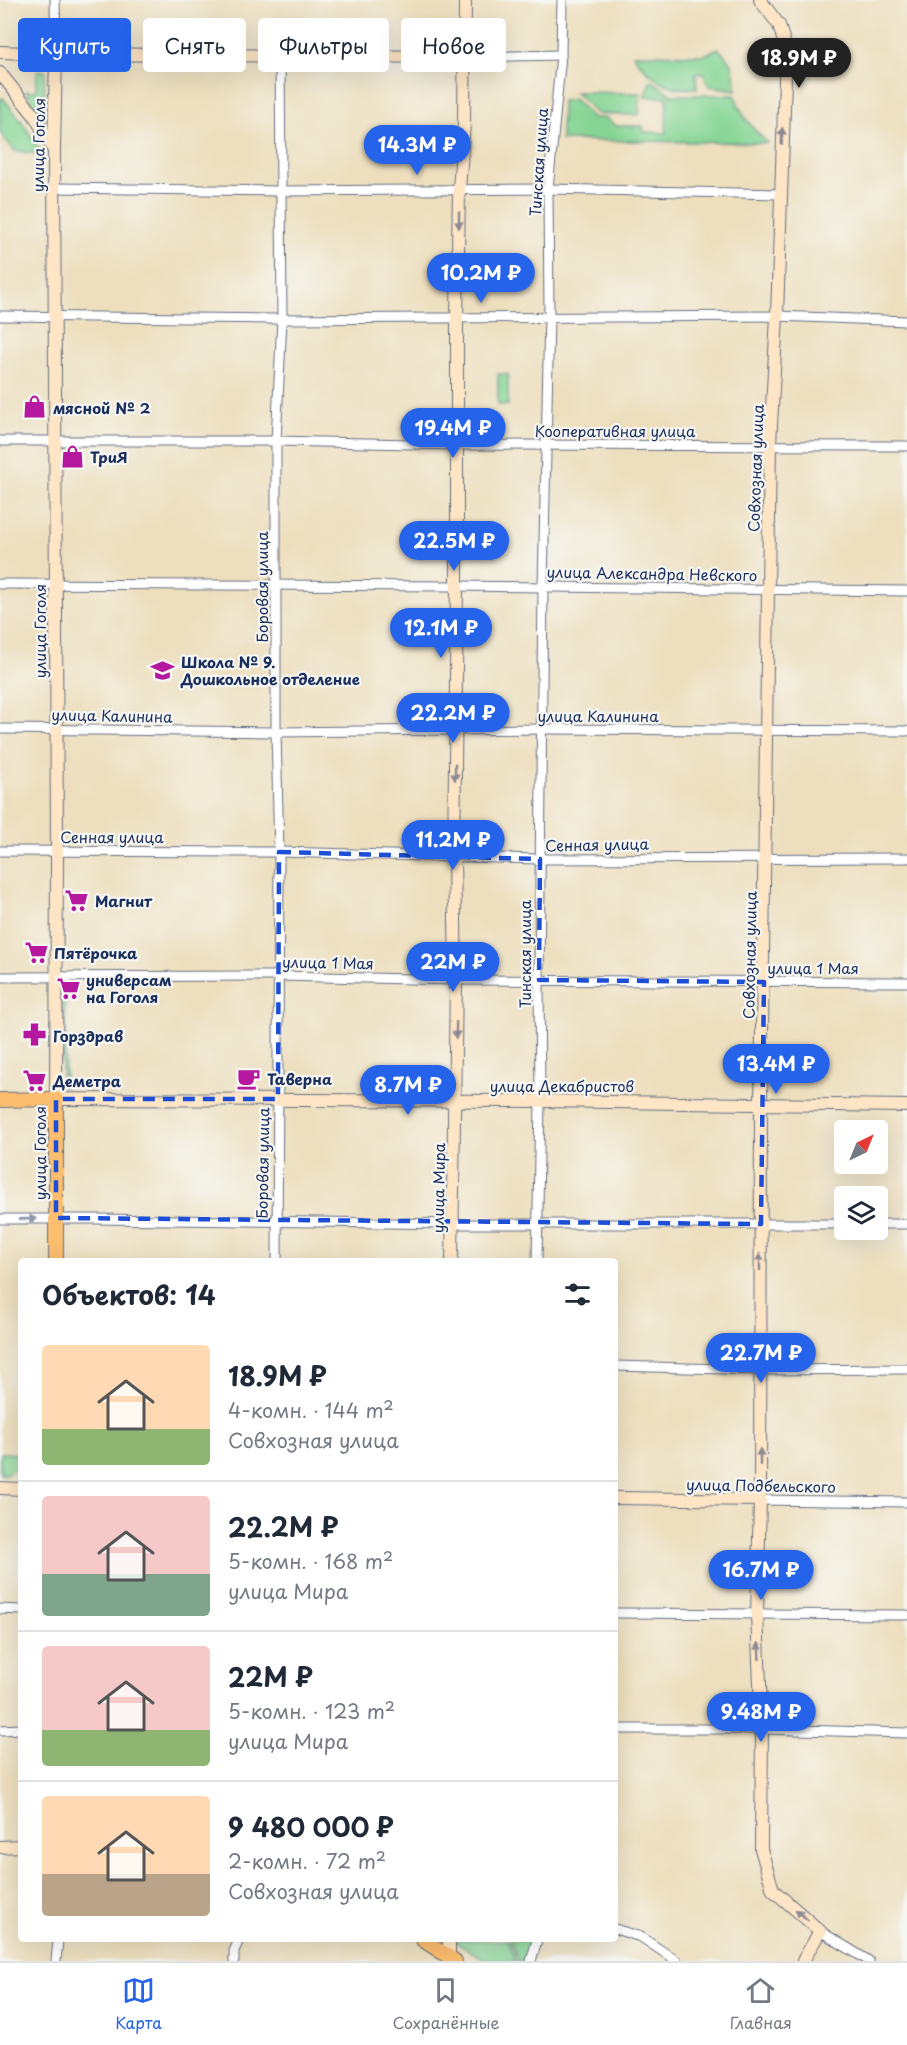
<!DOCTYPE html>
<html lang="ru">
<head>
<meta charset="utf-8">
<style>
  body { margin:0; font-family:"Playpen Sans",sans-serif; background:#f2f2f3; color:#1f2937; height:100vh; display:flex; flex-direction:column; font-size:22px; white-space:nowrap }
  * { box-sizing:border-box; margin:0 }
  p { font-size:20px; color:#747a83 }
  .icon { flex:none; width:33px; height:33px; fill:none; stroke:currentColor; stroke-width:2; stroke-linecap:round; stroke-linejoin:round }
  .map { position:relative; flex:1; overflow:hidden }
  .side { position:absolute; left:18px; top:1258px; width:600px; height:684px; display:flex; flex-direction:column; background:#fff; border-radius:6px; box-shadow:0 6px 24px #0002 }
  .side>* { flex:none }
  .guide { position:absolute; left:18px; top:18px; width:600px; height:54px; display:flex; gap:12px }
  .needle { width:39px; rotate:43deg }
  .fabs { position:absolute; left:834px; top:1120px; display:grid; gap:12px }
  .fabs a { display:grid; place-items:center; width:54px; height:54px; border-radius:6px; background:#fff; box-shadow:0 6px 24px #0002; font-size:30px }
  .price { position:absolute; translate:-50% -51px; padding:0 14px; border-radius:21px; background:#2563eb; color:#fff; font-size:20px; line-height:39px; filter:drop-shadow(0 2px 3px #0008) }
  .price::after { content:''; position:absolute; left:50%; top:36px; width:18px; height:14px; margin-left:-9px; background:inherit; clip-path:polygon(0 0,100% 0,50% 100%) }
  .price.current { background:#222; color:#fff }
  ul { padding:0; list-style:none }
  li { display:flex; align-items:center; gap:18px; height:150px; padding:0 24px }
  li+li { border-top:2px solid #e0e1e3 }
  li span { display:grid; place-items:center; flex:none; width:168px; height:120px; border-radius:6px; color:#555 }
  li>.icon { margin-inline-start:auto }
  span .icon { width:72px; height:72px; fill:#fffc; stroke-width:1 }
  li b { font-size:26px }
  h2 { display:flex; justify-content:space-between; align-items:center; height:72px; padding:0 24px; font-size:26px }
  .chip { padding:0 21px; border-radius:6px; background:#fff; box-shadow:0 6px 24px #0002; font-size:21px; line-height:54px }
  .chip.current { background:#2563eb; color:#fff }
  .tab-bar { display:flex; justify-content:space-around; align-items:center; height:84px; border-top:2px solid #e0e1e3; background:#fff; font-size:16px; color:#747a83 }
  .tab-bar a { display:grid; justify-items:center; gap:3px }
  .tab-bar .current { color:#2563eb }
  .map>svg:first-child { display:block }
</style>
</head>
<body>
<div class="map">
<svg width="907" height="1961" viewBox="0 0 907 1961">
  <rect width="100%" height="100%" fill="#f6f6f2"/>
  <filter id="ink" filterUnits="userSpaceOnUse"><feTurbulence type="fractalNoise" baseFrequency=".0167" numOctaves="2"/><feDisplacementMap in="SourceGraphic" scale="12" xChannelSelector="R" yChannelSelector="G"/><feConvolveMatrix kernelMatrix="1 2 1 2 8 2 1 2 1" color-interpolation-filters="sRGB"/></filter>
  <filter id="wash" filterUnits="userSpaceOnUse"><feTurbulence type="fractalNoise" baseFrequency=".008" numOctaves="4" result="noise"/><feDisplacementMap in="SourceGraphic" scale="24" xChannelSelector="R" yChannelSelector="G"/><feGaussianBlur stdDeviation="1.35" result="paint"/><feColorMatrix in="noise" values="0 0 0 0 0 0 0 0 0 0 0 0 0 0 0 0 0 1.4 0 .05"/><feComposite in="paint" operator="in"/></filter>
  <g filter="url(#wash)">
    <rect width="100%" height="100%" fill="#eddfbe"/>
    <g fill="#86d594" stroke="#508279" stroke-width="1.5">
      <path d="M718,48L732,64L737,90L709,86L706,81L705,73H696L697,88C691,88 684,89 678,88C659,85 643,69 633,54L705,55Z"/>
      <path d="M37,70L45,71L44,120L26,91H36Z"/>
      <path d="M651,80L672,95H735C740,115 753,130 768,143L561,140L562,101L574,99L593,118H606L616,126H643L644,132L666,133L667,97H644Z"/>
      <path d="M575,92L640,93L639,115L597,114Z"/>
      <path d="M3,98L23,123L42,154L15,151L0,133V99Z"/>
      <rect x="498" y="374" width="10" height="31"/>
      <path d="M65,989V1087L62,1088V990Z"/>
      <path d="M0,1453L21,1454V1464L6,1474H0Z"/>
      <path d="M455,1940H508L515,1961H488L455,1942Z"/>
      <path d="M510,1940H533L525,1961H518Z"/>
    </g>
  </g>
  <g filter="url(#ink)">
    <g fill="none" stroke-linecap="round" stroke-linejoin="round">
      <defs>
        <g id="street">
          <path d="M55,0L56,54"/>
          <path d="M464,57L561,55"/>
          <path d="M54,188L280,191L548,189L780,194"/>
          <path d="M0,316L282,319L777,316L907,321"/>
          <path d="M0,441H276L457,445L907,446"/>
          <path d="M0,584L457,586L907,591"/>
          <path d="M0,729L276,732L543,729L907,731"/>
          <path d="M0,851L279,852L540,859L907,858"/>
          <path d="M0,977L278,976L456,980L907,982"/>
          <path d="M0,1219H96L452,1224H844"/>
          <path d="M878,1224H907"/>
          <path d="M277,1262L279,852L276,732V441L282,319L280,56"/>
          <path d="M537,1262L540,1101L539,980L543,587L549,316L548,189L561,55L562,0"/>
          <path d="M615,1366L760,1370L907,1369"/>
          <path d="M760,1500L907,1502"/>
          <path d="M0,1609L21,1610"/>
          <path d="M615,1613L907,1615"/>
          <path d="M615,1729H762L907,1733"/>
          <path d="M0,1730L21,1729"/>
          <path d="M615,1929L641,1937L677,1961"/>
          <path d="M820,1931L869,1961"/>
          <path d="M56,1961L58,1940"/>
          <path d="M234,1961V1951L239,1940"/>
          <path d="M531,1961L537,1940"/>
        </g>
        <g id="secondary">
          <path d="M760,0L779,25L786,49L777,316L770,444L761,1103L760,1500L757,1615L762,1729L761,1849L773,1890L820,1931L803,1961"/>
          <path d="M0,52L56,54L464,57"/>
          <path d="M56,54L54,150L57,851L56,1099L540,1101L907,1106"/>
          <path d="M0,73L35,116L53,149"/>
          <path d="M452,1262L456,980L454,857L457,586V318L459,189L464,124L465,0"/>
          <path d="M0,1488L21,1489"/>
          <path d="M615,1498L760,1500"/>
          <path d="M0,1847L21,1846"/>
          <path d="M449,1957V1940"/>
        </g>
        <g id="primary">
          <path d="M0,1100L56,1099V1262"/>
          <path d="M423,1940L455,1961"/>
        </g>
      </defs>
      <use href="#street" stroke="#646d80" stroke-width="11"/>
      <use href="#secondary" stroke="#646d80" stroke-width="14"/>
      <use href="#primary" stroke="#646d80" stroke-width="16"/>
      <use href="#street" stroke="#fff" stroke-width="9"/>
      <use href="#secondary" stroke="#fde5c5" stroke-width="12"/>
      <use href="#primary" stroke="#fbbd6e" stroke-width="14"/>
    </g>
    <defs><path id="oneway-solid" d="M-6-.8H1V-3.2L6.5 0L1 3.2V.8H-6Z" transform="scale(1.5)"/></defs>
    <g fill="#8c8a92">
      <use href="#oneway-solid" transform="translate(782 136) rotate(-88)"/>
      <use href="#oneway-solid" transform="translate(459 220) rotate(90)"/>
      <use href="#oneway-solid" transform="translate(455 772) rotate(90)"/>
      <use href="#oneway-solid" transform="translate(456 1030) rotate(91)"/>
      <use href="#oneway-solid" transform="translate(760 1262) rotate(-90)"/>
      <use href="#oneway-solid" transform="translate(760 1457) rotate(-90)"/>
      <use href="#oneway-solid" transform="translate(759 1651) rotate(-93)"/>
      <use href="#oneway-solid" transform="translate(802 1915) rotate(-139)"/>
    </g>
    <use fill="#8d97ae" href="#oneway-solid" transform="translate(28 1219) rotate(-1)"/>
  </g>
  <path fill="none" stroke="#1d4ed8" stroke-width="4.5" stroke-dasharray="12 8" stroke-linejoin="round" d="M279,852L540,859L539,980L764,982L761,1224L56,1218V1099H278Z"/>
  <defs>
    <symbol id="shop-bare" viewBox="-9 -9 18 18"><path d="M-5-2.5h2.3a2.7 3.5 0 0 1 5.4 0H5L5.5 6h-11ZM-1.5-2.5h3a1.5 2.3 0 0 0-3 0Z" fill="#b5179e" stroke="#f6f6f2" stroke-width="2.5" paint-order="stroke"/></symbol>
    <symbol id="university-bare" viewBox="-9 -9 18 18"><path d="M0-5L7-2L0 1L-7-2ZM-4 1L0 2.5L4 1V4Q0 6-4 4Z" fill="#b5179e" stroke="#f6f6f2" stroke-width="2.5" paint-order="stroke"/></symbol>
    <symbol id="supermarket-bare" viewBox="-9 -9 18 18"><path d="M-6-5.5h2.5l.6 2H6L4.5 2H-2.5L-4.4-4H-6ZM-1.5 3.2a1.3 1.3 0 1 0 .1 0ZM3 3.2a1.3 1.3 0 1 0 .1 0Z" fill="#b5179e" stroke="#f6f6f2" stroke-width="2.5" paint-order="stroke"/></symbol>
    <symbol id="pharmacy-bare" viewBox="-9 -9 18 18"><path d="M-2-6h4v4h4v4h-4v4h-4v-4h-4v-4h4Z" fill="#b5179e" stroke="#f6f6f2" stroke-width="2.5" paint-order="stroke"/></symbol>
    <symbol id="cafe-bare" viewBox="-9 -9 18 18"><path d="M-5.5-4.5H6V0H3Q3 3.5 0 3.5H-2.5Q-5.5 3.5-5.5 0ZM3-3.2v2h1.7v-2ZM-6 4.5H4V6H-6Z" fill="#b5179e" stroke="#f6f6f2" stroke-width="2.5" paint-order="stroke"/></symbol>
  </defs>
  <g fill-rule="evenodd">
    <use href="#shop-bare" x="18" y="390" width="33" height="33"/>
    <use href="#shop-bare" x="56" y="440" width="33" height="33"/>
    <use href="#university-bare" x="146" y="654" width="33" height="33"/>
    <use href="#supermarket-bare" x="60" y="884" width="33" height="33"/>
    <use href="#supermarket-bare" x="20" y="936" width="33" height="33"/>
    <use href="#supermarket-bare" x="52" y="972" width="33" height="33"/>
    <use href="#pharmacy-bare" x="18" y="1018" width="33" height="33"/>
    <use href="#cafe-bare" x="232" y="1062" width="33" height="33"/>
    <use href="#supermarket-bare" x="18" y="1064" width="33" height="33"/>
  </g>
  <g text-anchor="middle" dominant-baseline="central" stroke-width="4.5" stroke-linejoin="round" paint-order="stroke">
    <g font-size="15" fill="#1b2f5e" stroke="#f6f6f2">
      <text transform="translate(38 145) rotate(-89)">улица Гоголя</text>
      <text transform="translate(538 162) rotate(-86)">Тинская улица</text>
      <text x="615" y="430">Кооперативная улица</text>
      <text transform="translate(755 468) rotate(-88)">Совхозная улица</text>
      <text transform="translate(652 573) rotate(1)">улица Александра Невского</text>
      <text transform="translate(261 587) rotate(-90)">Боровая улица</text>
      <text transform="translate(39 631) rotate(-90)">улица Гоголя</text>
      <text transform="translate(112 715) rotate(1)">улица Калинина</text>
      <text x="598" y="715">улица Калинина</text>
      <text x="112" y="836">Сенная улица</text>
      <text transform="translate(597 844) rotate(-1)">Сенная улица</text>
      <text transform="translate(524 954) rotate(-90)">Тинская улица</text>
      <text transform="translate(749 955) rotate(-89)">Совхозная улица</text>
      <text transform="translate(328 962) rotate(1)">улица 1 Мая</text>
      <text x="813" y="967">улица 1 Мая</text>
      <text x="562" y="1085">улица Декабристов</text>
      <text transform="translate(39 1153) rotate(-90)">улица Гоголя</text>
      <text transform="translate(262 1163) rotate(-89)">Боровая улица</text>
      <text transform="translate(438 1188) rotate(-89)">улица Мира</text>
      <text transform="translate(761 1485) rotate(1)">улица Подбельского</text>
    </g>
    <g font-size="15" font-weight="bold" fill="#1b2f5e" stroke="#f6f6f2" text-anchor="start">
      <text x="53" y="407">мясной № 2</text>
      <text x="90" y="456">ТриЯ</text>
      <text x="181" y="661">Школа № 9.<tspan x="181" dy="17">Дошкольное отделение</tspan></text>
      <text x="95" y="900">Магнит</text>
      <text x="54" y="952">Пятёрочка</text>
      <text x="86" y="979">универсам<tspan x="86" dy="17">на Гоголя</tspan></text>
      <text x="53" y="1035">Горздрав</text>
      <text x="267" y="1078">Таверна</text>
      <text x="53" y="1080">Деметра</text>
    </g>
  </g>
</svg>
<div class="fabs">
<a><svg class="needle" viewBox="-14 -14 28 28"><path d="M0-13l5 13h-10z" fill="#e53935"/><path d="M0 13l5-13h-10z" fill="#747a83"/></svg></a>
<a><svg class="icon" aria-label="layers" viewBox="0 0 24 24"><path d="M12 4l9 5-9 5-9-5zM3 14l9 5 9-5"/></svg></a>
</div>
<b class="price current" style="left:799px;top:89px">18.9M ₽</b>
<b class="price" style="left:417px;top:176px">14.3M ₽</b>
<b class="price" style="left:481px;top:304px">10.2M ₽</b>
<b class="price" style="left:453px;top:459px">19.4M ₽</b>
<b class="price" style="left:454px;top:572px">22.5M ₽</b>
<b class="price" style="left:441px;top:659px">12.1M ₽</b>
<b class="price" style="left:453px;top:744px">22.2M ₽</b>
<b class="price" style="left:453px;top:871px">11.2M ₽</b>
<b class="price" style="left:453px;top:993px">22M ₽</b>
<b class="price" style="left:776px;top:1095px">13.4M ₽</b>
<b class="price" style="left:408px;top:1116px">8.7M ₽</b>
<b class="price" style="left:761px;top:1384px">22.7M ₽</b>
<b class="price" style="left:761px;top:1601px">16.7M ₽</b>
<b class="price" style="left:761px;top:1743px">9.48M ₽</b>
<div class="guide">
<a class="chip current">Купить</a>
<a class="chip">Снять</a>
<a class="chip">Фильтры</a>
<a class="chip">Новое</a>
</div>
<section class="side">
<h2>Объектов: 14<svg class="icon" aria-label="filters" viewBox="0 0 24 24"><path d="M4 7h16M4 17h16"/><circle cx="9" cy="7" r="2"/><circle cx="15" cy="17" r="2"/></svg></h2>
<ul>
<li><span style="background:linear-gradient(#ffd9b3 70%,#8fb573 0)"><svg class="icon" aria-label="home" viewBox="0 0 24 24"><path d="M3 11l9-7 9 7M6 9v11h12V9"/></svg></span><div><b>18.9M ₽</b><p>4-комн. · 144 m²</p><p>Совхозная улица</p></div></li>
<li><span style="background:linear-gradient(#f6c9c9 65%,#7fa58c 0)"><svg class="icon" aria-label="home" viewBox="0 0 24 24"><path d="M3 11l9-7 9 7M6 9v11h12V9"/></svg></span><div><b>22.2M ₽</b><p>5-комн. · 168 m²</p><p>улица Мира</p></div></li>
<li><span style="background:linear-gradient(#f6c9c9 70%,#8fb573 0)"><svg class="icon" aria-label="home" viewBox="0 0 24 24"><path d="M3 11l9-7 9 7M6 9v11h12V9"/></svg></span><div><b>22M ₽</b><p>5-комн. · 123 m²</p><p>улица Мира</p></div></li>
<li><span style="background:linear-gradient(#ffd9b3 65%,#b9a48a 0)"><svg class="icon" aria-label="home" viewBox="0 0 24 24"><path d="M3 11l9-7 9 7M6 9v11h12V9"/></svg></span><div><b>9 480 000 ₽</b><p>2-комн. · 72 m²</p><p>Совхозная улица</p></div></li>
</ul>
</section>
</div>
<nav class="tab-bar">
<a class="current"><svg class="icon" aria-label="map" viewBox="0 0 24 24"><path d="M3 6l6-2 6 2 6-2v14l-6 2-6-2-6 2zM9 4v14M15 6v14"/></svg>Карта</a>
<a><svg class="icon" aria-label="saved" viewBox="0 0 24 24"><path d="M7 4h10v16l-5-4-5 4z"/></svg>Сохранённые</a>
<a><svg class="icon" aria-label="home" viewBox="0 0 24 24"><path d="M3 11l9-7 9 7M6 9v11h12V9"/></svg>Главная</a>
</nav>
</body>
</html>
